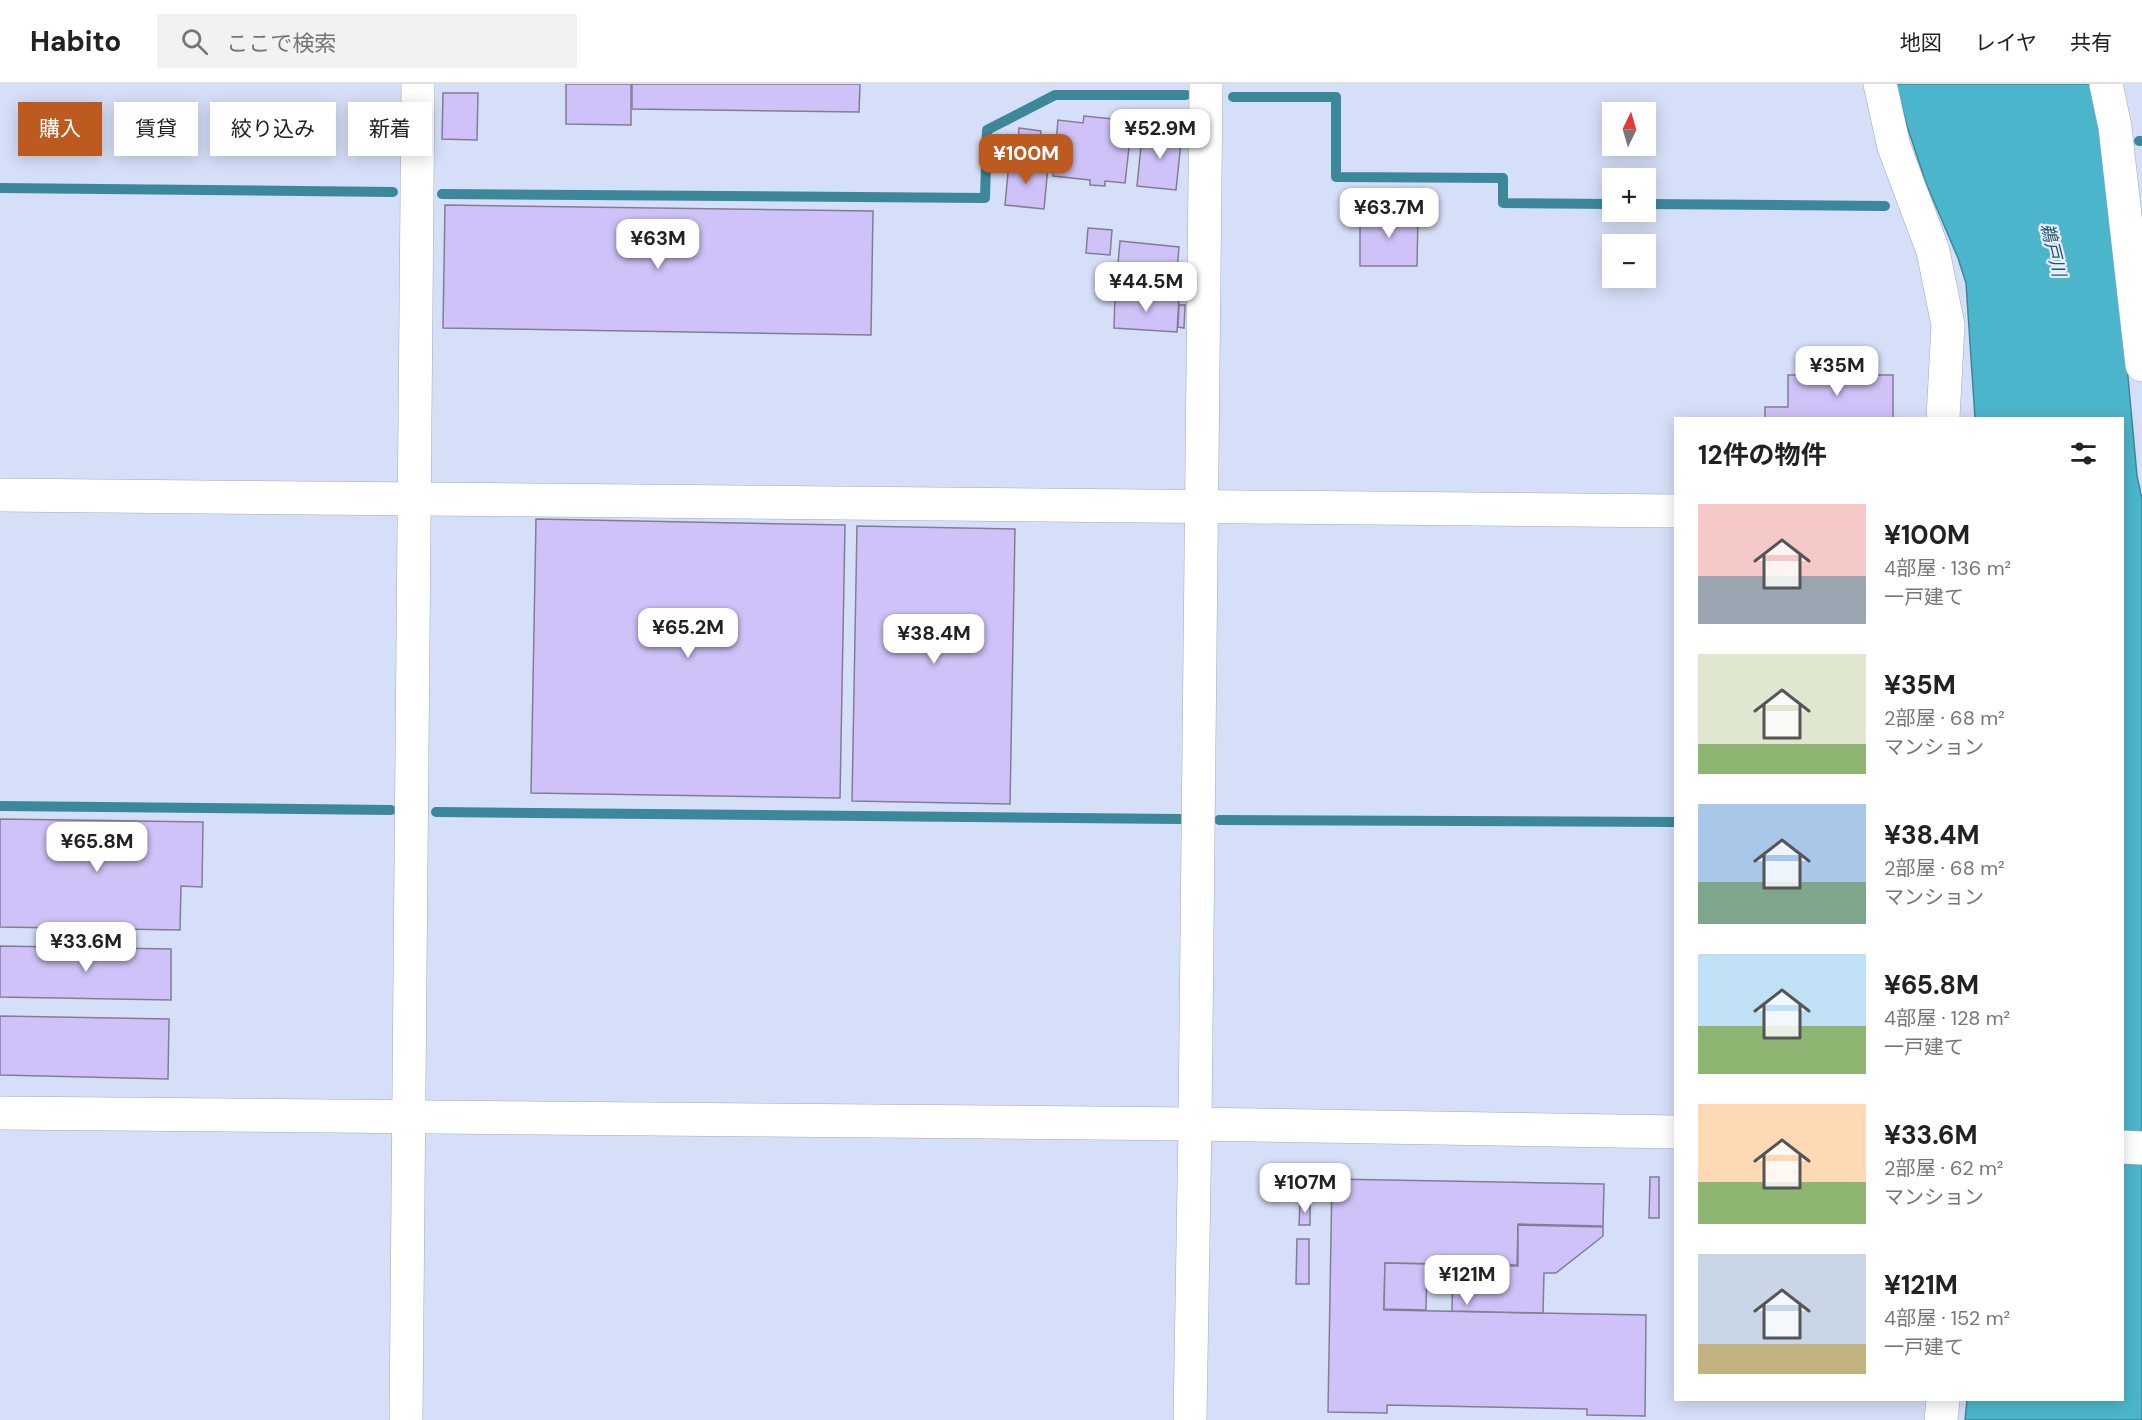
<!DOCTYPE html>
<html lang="ja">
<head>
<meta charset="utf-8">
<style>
  body { margin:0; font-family:"DM Sans","Noto Sans JP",sans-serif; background:#f2f2f2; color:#222; height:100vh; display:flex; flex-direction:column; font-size:22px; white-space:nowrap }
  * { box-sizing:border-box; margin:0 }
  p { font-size:20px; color:#767676 }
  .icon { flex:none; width:33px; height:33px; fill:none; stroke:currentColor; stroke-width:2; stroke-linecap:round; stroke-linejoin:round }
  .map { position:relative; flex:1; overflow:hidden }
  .details { position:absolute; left:1674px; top:333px; width:450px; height:984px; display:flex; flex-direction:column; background:#fff; border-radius:0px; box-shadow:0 3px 15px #0003 }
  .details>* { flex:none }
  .top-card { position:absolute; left:18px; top:18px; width:570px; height:54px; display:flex; gap:12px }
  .needle { width:39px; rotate:5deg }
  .tools { position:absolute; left:1602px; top:18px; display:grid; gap:12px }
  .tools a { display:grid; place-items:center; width:54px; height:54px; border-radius:0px; background:#fff; box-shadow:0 3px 15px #0003; font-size:30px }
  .price { position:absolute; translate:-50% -51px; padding:0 14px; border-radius:12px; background:#fff; color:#222; font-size:20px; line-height:39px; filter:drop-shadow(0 2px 3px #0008) }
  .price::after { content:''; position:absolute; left:50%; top:36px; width:18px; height:14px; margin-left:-9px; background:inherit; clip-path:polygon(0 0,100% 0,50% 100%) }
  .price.on { background:#bc5a20; color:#fff }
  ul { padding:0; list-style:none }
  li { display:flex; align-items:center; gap:18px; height:150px; padding:0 24px }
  li span { display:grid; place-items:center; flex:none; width:168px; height:120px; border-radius:0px; color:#555 }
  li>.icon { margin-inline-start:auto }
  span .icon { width:72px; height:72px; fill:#fffc; stroke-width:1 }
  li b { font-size:26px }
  h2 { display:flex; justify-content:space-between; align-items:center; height:72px; padding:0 24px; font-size:26px }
  .tag { padding:0 21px; border-radius:0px; background:#fff; box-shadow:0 3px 15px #0003; font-size:21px; line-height:54px }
  .tag.on { background:#bc5a20; color:#fff }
  header { display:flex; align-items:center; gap:36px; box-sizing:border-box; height:84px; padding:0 30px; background:#fff; border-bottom:2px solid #e0e0e0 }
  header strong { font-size:28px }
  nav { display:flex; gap:33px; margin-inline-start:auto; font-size:21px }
  .search { width:420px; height:54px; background:#f2f2f2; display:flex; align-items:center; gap:15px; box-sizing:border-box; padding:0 21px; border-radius:0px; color:#767676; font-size:22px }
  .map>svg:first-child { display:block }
</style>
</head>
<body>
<header>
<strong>Habito</strong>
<div class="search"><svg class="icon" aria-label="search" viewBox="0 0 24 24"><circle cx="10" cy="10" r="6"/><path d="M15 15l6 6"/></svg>ここで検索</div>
<nav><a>地図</a><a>レイヤ</a><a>共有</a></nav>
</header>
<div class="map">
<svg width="2142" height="1336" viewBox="0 0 2142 1336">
  <rect width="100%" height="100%" fill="#d5dff7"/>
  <path fill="#4bb6cb" stroke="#3c889a" stroke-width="1.5" d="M1896,0H2097L2117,172L2137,392L2142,415V1336H1965L1967,1316H2122V334H1975L1966,199L1958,174L1926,99L1907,42Z"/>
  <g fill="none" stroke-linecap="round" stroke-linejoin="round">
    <g stroke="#3c889a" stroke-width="10">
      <path d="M1233,13H1336V93L1503,94V119L1612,120"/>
      <path d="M2139,57H2142"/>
      <path d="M0,104L393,108"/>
      <path d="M442,110L985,114L987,46L1055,11H1186"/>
      <path d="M1646,120L1885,122"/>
      <path d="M0,722L391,726"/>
      <path d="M436,728L1180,735"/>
      <path d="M1219,736L1676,738"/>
    </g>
  </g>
  <g fill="#cfc2f8" stroke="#837d94" stroke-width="1.5">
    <path d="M566,0H631V41L566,40Z"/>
    <path d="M632,0H860L859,28L632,25Z"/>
    <path d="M443,9H478L477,56L442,55Z"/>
    <path d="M1084,32L1132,37L1125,99L1105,97V102L1090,101V96L1053,92L1058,36L1083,39Z"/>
    <path d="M1019,44L1041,47L1038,75L1017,73Z"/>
    <path d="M1149,45L1182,48L1176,106L1137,102L1142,52L1147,53Z"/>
    <path d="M1009,78L1048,82L1044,125L1005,121Z"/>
    <path d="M445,121L873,127L871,251L443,244Z"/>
    <path d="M1360,128L1418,129L1417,182H1360Z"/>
    <path d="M1088,144L1112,146L1110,171L1086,169Z"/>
    <path d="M1120,157L1179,163L1175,207L1116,202Z"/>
    <path d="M1115,210L1179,213L1177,248L1114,244Z"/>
    <path d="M1179,221H1185L1184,244L1178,243Z"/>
    <path d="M1788,291H1893V334H1765V323H1788Z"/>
    <path d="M536,435L845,441L840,714L531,709Z"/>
    <path d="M857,442L1015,445L1010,720L852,717Z"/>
    <path d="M0,735L203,738L202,803L181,802L180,846L0,843Z"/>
    <path d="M0,862L171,865V916L0,913Z"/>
    <path d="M0,932L169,935L168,995L0,991Z"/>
    <path d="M1650,1093H1659V1134H1649Z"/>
    <path d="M1332,1095L1604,1100L1603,1142L1518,1140L1517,1181L1385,1179L1384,1226L1646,1231L1645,1332L1587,1331V1325L1387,1321V1329L1328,1328Z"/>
    <path d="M1300,1119H1310V1141H1299Z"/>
    <path d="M1518,1141L1603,1143V1152L1556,1189H1544L1543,1229L1452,1227L1453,1181L1518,1182Z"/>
    <path d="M1297,1155H1309V1200H1296Z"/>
    <path d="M1385,1179L1427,1180L1426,1226L1384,1225Z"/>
  </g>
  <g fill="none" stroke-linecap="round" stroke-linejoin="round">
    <defs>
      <g id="minor">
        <path d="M1880,0L1894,63L1933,167L1948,241L1943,334"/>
        <path d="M2106,0L2115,43L2142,281"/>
        <path d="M0,411L1676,427"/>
        <path d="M0,1029L1195,1040L1676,1048"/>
        <path d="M2122,1063L2142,1064"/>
        <path d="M406,1336L418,0"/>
        <path d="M1190,1336L1195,1040L1206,0"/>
        <path d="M1941,1336L1943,1316"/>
      </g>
    </defs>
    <use href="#minor" stroke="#a0a9c0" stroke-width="34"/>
    <use href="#minor" stroke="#fff" stroke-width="33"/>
  </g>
  <g text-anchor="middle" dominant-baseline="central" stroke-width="4.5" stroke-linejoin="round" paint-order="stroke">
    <g font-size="18" font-style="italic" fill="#1d5964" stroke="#e6ecfb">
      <text transform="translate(2053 166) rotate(76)">鵜戸川</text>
    </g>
  </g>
</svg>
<div class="tools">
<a><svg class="needle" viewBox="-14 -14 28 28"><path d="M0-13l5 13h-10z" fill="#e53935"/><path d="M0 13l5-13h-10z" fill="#767676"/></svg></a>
<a>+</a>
<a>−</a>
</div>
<b class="price" style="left:1160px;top:76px">¥52.9M</b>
<b class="price on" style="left:1026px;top:101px">¥100M</b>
<b class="price" style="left:1389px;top:155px">¥63.7M</b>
<b class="price" style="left:658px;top:186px">¥63M</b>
<b class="price" style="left:1146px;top:229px">¥44.5M</b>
<b class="price" style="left:1837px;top:313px">¥35M</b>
<b class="price" style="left:688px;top:575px">¥65.2M</b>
<b class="price" style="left:934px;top:581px">¥38.4M</b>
<b class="price" style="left:97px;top:789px">¥65.8M</b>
<b class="price" style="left:86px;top:889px">¥33.6M</b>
<b class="price" style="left:1305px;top:1130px">¥107M</b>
<b class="price" style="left:1467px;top:1222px">¥121M</b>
<div class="top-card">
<a class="tag on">購入</a>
<a class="tag">賃貸</a>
<a class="tag">絞り込み</a>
<a class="tag">新着</a>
</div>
<section class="details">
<h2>12件の物件<svg class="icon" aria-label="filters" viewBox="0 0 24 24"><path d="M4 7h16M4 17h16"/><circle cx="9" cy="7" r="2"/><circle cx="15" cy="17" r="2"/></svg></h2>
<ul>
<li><span style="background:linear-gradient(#f6c9c9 60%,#9aa5b1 0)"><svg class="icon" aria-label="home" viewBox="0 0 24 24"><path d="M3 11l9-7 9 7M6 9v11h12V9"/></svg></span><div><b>¥100M</b><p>4部屋 · 136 m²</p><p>一戸建て</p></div></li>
<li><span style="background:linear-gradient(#dfe7d0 75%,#8fb573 0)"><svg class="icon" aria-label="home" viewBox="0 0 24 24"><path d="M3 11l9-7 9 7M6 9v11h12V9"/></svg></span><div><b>¥35M</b><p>2部屋 · 68 m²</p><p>マンション</p></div></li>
<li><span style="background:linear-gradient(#a9c7e8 65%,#7fa58c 0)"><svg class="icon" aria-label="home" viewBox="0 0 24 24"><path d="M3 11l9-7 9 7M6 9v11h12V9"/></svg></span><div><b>¥38.4M</b><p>2部屋 · 68 m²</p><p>マンション</p></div></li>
<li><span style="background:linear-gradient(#bfe0f5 60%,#8fb573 0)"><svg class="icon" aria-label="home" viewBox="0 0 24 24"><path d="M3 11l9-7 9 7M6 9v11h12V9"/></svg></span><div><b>¥65.8M</b><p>4部屋 · 128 m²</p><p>一戸建て</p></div></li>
<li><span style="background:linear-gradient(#ffd9b3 65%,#8fb573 0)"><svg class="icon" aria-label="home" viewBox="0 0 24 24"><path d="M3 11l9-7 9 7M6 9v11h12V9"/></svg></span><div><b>¥33.6M</b><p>2部屋 · 62 m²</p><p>マンション</p></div></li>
<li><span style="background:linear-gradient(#c9d6e8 75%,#c2b280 0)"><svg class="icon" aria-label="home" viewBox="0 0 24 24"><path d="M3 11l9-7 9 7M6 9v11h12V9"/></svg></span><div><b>¥121M</b><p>4部屋 · 152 m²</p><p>一戸建て</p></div></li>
</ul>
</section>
</div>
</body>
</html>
